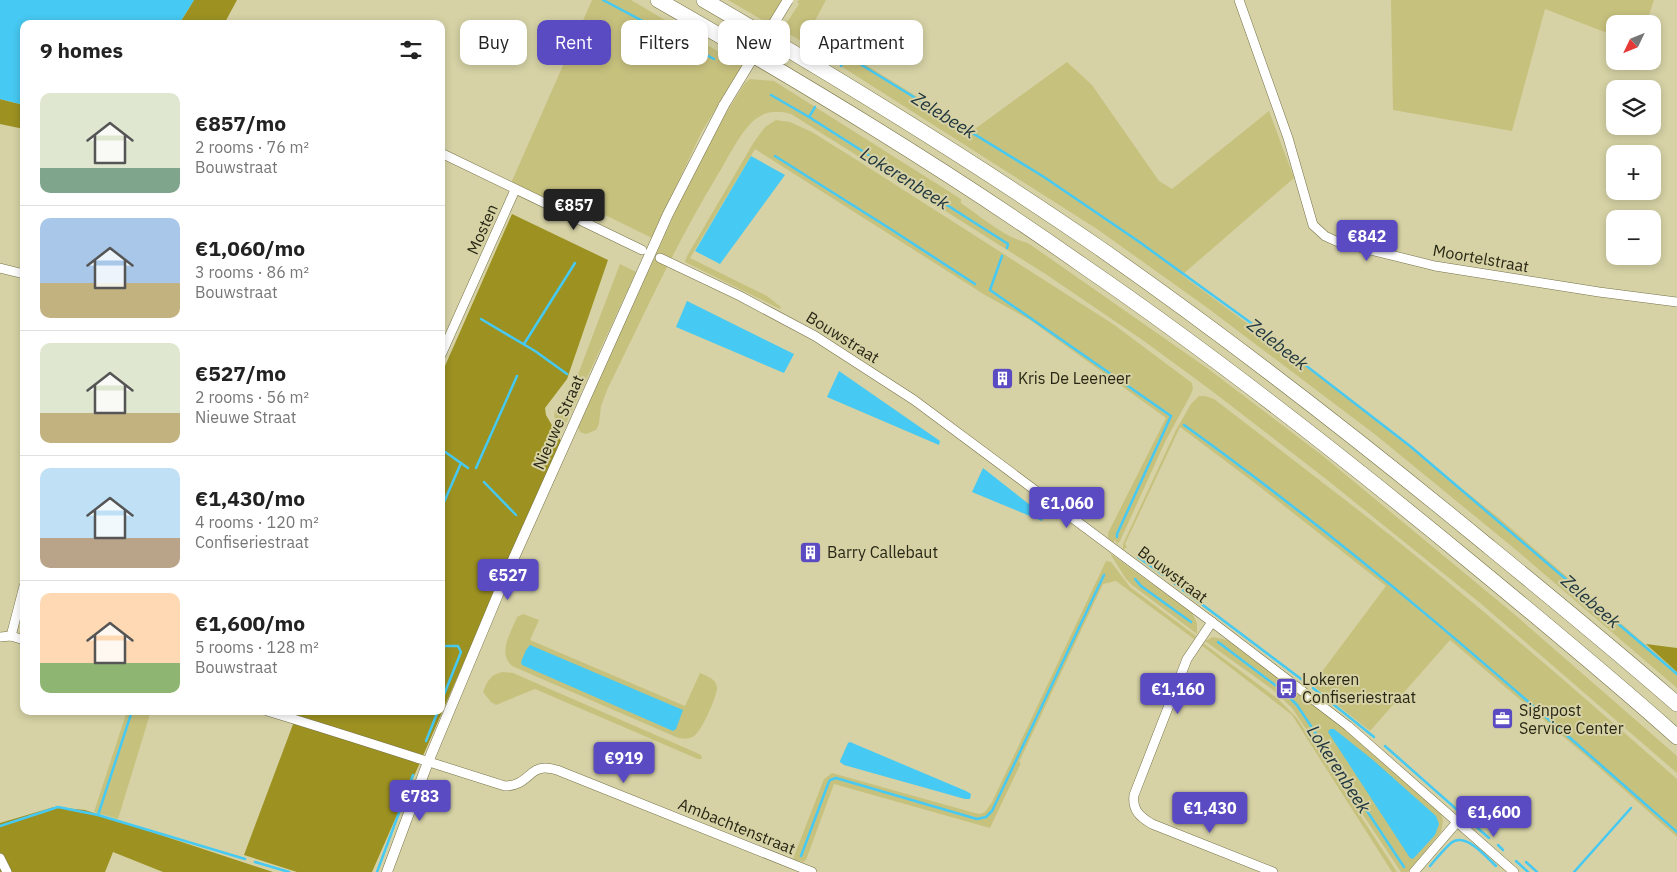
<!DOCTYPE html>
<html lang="en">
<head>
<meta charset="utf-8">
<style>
  body { margin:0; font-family:"IBM Plex Sans",sans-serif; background:#f6f6f6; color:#222; height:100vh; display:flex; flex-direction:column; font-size:19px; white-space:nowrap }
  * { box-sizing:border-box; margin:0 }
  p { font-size:16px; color:#767676 }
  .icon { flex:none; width:28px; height:28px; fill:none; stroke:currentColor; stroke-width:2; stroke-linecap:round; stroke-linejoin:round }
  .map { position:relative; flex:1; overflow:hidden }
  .side { position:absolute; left:20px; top:20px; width:425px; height:695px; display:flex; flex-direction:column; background:#fff; border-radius:10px; box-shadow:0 2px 8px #0003 }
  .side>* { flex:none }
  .guide { position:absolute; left:460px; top:20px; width:475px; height:45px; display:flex; gap:10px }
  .needle { width:32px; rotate:227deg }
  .tools { position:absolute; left:1606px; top:15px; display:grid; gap:10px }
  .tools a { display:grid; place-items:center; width:55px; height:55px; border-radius:10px; background:#fff; box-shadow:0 2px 8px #0003; font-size:25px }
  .price { position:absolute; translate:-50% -42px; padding:0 11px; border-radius:5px; background:#5a4bc3; color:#fff; font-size:16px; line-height:32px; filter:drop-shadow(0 1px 2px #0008) }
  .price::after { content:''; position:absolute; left:50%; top:30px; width:15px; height:11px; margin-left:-8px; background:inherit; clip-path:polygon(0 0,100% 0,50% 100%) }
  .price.current { background:#222; color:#fff }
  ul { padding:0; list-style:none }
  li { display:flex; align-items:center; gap:15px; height:125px; padding:0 20px }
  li+li { border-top:1px solid #e0e0e0 }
  li span { display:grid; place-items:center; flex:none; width:140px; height:100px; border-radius:10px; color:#555 }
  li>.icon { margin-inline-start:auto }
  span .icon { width:60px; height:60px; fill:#fffc; stroke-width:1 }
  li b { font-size:21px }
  h2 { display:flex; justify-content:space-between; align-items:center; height:60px; padding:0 20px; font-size:21px }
  .chip { padding:0 18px; border-radius:10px; background:#fff; box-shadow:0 2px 8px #0003; font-size:18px; line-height:45px }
  .chip.current { background:#5a4bc3; color:#fff }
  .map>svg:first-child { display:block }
</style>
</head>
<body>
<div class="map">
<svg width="1677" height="872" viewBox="0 0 1677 872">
  <rect width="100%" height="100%" fill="#d6d2a5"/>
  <g fill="#c7c17e">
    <path d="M592,0H631L743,66L702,131L652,238L554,190L548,199L511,183Z"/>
    <path d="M728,0H784L769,24Z"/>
    <path d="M799,0H826L810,30L972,131L1067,62L1092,85L1159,181L1172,189L1269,111L1294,178L1182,275L1344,395L1499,518L1677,672V688L1515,549L1377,436L1209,309L1097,229L803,42L782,30L799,4L797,2Z"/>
    <path d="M1391,0H1654L1646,24H1615V36L1545,9L1512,131L1393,110Z"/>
    <path d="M750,79L774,81L961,199V203C980,216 1005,238 1028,243L1207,368L1323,456L1514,614L1677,756V773L1479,602L1326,479L1212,391L1144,341L1047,275L791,114C776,110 764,111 752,122C738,136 727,160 717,176C675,245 642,319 607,390L601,406L599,424L596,430L586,434L580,432L578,427L580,421L693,173L718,126L745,83Z"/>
    <path d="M776,120L790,122L812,132L860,162L1113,324L1192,383L1193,389L1190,396L1165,442L1120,541L1117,544L1115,540L1113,543L1108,539V533L1166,418L1030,320L985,295L755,149L690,258L767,296L781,307L780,309L685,262L687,256L754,142L765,127Z"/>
    <path d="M620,264L636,272L566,423L561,422L554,417L555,410L572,390Z"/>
    <path d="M1199,396H1205L1214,399C1287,455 1361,511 1432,569C1515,637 1596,708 1677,779V837L1586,756L1450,640L1370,731L1312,685L1386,586L1260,487L1180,427L1125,544L1127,547L1123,550V544L1176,430L1191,404Z"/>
    <path d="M1111,554L1192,613L1197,623V634L1132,585L1126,579L1111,555Z"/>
    <path d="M1106,561L1111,562L1130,587L1196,636L1194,639L1116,581L1103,584L1019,762L1021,763L990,828L834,784L806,860L803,862L793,859L824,779L832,773L971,812L980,814L985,812L992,802Z"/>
    <path d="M523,614L539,620L530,640L685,706L700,673C707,676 716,679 717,687C718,695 701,732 694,736C688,740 682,739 676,737L512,666C497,652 511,633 517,617Z"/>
    <path d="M1213,637L1227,640L1338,724L1441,814L1443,820L1441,832L1408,872H1401L1292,708L1272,689L1205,641Z"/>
    <path d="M1203,643L1278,699L1297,718L1397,872H1392L1292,715L1201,645Z"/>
    <path d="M503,672L513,673L697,753L701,755L702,759H698L535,689L496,705L491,702L483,692C487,681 491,674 503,672Z"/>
    <path d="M127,711H151L118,819L94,812Z"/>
  </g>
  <g fill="#9c9121">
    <path d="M194,0H237L224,24H179Z"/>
    <path d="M0,99L24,105V129L0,124Z"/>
    <path d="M512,214L608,260L567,379L545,408L546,415L561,441L372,872H297L244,855L298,711H441V375Z"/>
    <path d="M1646,644L1677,648V672Z"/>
    <path d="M54,807L85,810L273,872H163L113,852L105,872H0V823Z"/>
  </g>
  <g fill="#46c9f2">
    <path d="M0,0H194L179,24H24V105L0,99Z"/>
    <path d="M751,156L785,175L720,264L695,251Z"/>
    <path d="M687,301L794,354L784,373L676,327Z"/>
    <path d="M839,371L940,441L939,445L827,397Z"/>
    <path d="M983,468L1044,516L1042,521L972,492Z"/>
    <path d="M530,645L683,710L676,729L673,731L522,665L521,662L526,650Z"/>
    <path d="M1330,729H1334L1373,760L1436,816L1439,824L1435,835L1413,859L1410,858L1328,732Z"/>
    <path d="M850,742L966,791L971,794L970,799H965L844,765L840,762V761L848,743Z"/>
  </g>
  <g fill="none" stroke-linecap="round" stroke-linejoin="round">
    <g stroke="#46c9f2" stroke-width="2.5">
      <path d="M603,0L714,59"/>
      <path d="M808,30L847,56L1044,177L1138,241L1247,320L1410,446L1677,674"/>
      <path d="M841,66L847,56"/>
      <path d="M771,95L809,117"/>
      <path d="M815,107L809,117L1008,244L1007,248"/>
      <path d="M775,156L889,228L975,284"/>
      <path d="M1002,256L990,290L1171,416L1117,534V537"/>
      <path d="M481,319L535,351L567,374"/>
      <path d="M524,344L575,263"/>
      <path d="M1184,425C1357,549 1517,691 1677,832"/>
      <path d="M441,449L468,468"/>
      <path d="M476,468L517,376"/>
      <path d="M484,482L516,515"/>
      <path d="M441,509L461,463"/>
      <path d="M1138,557L1163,575"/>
      <path d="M1135,579L1141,586L1191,622"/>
      <path d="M1175,584L1309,685"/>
      <path d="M1218,642L1283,691L1297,705L1404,867"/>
      <path d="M441,646H458L461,652L441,702"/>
      <path d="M1313,688L1374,737"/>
      <path d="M426,741L438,711"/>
      <path d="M1385,746L1489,838"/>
      <path d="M98,815L245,859"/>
      <path d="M0,826L58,807L98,815L132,711"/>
      <path d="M1498,845L1503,850"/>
      <path d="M801,856L828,784L830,780L836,778L977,819L986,817L992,811L1104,575"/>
      <path d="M1516,861L1528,872"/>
      <path d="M255,862L289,872"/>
      <path d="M1526,862L1537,872"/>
      <path d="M1430,866C1436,859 1443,850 1451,843C1465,831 1486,857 1496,866"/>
      <path d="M377,872L413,775"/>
      <path d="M1574,872L1631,808"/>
    </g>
    <defs>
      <g id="minor">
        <path d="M1239,0L1288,138L1313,225L1325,236L1338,242L1435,266L1599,292L1677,302"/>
        <path d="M441,153L642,250"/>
        <path d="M660,258L740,296L815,336L914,400L1212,622L1348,726L1514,872"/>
        <path d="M0,268L24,274"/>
        <path d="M441,355L515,190"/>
        <path d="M1212,622L1187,659L1134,795C1132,810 1140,817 1152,824L1273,872"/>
        <path d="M11,636L24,586"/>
        <path d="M0,637L11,636L24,640"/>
        <path d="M267,711C347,735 425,761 505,786C527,786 529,768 545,768C549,768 553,769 557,770L812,872"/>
        <path d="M0,858L7,872"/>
        <path d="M1414,872L1458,821"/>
      </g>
      <path id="tertiary" d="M387,872L428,762L504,580L668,214L724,105"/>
      <g id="motorway">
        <path d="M658,0C803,83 946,169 1082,265C1218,358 1347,460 1474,565C1542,621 1611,678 1677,737"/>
        <path d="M704,0C838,78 970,159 1098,247C1231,340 1358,439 1482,541C1548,595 1613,648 1677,704"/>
      </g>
    </defs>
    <use href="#minor" stroke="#767248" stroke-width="10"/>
    <use href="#tertiary" stroke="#767248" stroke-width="11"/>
    <use href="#motorway" stroke="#767248" stroke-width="16"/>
    <use href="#minor" stroke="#fff" stroke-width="9"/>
    <use href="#tertiary" stroke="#fff" stroke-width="10"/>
    <use href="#motorway" stroke="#fff" stroke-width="15"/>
    <defs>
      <path id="tertiary-bridge" d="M724,105L788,0"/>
    </defs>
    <use href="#tertiary-bridge" stroke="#767248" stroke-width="11" stroke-linecap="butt"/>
    <use href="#tertiary-bridge" stroke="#fff" stroke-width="10"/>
  </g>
  <defs>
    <symbol id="building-square" viewBox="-11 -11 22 22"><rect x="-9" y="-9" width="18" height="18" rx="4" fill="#5a4bc3" stroke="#d6d2a5"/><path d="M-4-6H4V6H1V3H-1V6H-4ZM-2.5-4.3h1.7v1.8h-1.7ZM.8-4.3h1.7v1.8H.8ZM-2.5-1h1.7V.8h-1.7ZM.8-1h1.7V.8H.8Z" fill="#fff"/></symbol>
    <symbol id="bus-square" viewBox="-11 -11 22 22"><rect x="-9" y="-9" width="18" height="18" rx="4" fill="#5a4bc3" stroke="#d6d2a5"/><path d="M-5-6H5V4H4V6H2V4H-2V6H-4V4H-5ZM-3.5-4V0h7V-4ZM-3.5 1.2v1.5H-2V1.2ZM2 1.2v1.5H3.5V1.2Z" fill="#fff"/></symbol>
    <symbol id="office-square" viewBox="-11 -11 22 22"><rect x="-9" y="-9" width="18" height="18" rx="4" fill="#5a4bc3" stroke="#d6d2a5"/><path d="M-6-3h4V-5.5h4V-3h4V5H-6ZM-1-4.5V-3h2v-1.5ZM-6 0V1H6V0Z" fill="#fff"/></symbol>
  </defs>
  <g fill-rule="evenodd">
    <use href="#building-square" x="990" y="366" width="25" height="25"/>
    <use href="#building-square" x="798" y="540" width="25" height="25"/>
    <use href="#bus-square" x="1274" y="676" width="25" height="25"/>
    <use href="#office-square" x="1490" y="706" width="25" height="25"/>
  </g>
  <g text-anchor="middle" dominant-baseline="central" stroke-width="4" stroke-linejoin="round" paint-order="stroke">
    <g font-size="16" fill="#282715" stroke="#d6d2a5">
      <text transform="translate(482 229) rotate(-66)">Mosten</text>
      <text transform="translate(1481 258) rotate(10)">Moortelstraat</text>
      <text transform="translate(843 337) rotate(32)">Bouwstraat</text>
      <text transform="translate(558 422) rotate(-66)">Nieuwe Straat</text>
      <text transform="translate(1173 574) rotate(37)">Bouwstraat</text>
      <text transform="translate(737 826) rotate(22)">Ambachtenstraat</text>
    </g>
    <g font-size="16" fill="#282715" stroke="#d6d2a5" text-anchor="start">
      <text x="1018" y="378">Kris De Leeneer</text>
      <text x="827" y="552">Barry Callebaut</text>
      <text x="1302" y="679">Lokeren<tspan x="1302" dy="18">Confiseriestraat</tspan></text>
      <text x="1519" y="710">Signpost<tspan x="1519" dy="18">Service Center</tspan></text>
    </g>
    <g font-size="18" font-style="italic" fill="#21373f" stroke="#d6d2a5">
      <text transform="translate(944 115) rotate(32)">Zelebeek</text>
      <text transform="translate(905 178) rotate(32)">Lokerenbeek</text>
      <text transform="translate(1278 344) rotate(38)">Zelebeek</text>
      <text transform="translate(1591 601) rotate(41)">Zelebeek</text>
      <text transform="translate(1339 769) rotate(57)">Lokerenbeek</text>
    </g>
  </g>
</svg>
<div class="tools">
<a><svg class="needle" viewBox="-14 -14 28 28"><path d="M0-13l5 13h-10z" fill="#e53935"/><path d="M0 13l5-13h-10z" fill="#767676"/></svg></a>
<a><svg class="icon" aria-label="layers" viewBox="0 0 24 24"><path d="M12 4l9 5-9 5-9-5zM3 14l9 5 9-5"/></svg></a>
<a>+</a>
<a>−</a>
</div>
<b class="price current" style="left:574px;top:231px">€857</b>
<b class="price" style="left:1367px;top:262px">€842</b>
<b class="price" style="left:1067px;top:529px">€1,060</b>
<b class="price" style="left:508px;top:601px">€527</b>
<b class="price" style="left:1178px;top:715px">€1,160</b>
<b class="price" style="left:624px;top:784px">€919</b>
<b class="price" style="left:420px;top:822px">€783</b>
<b class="price" style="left:1210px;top:834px">€1,430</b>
<b class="price" style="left:1494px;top:838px">€1,600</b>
<div class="guide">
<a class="chip">Buy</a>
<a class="chip current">Rent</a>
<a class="chip">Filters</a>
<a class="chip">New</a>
<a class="chip">Apartment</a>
</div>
<section class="side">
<h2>9 homes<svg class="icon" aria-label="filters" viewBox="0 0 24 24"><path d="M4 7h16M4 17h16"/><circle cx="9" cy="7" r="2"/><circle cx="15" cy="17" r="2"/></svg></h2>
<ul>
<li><span style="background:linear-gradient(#dfe7d0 75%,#7fa58c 0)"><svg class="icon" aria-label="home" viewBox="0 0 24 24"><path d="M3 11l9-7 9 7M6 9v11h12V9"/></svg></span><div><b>€857/mo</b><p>2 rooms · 76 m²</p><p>Bouwstraat</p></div></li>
<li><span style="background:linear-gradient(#a9c7e8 65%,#c2b280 0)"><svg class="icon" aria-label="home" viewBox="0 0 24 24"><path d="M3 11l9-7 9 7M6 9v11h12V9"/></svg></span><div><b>€1,060/mo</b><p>3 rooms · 86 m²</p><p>Bouwstraat</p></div></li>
<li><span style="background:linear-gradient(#dfe7d0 70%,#c2b280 0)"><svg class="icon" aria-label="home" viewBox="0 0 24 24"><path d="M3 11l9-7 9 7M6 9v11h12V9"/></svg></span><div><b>€527/mo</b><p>2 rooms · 56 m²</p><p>Nieuwe Straat</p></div></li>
<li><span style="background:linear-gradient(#bfe0f5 70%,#b9a48a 0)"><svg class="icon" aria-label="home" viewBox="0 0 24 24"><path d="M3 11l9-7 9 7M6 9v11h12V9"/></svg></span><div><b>€1,430/mo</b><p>4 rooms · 120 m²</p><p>Confiseriestraat</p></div></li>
<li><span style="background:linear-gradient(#ffd9b3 70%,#8fb573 0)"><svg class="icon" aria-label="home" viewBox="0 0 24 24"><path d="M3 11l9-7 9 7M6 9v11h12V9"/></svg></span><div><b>€1,600/mo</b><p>5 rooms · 128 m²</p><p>Bouwstraat</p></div></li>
</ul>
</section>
</div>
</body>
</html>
